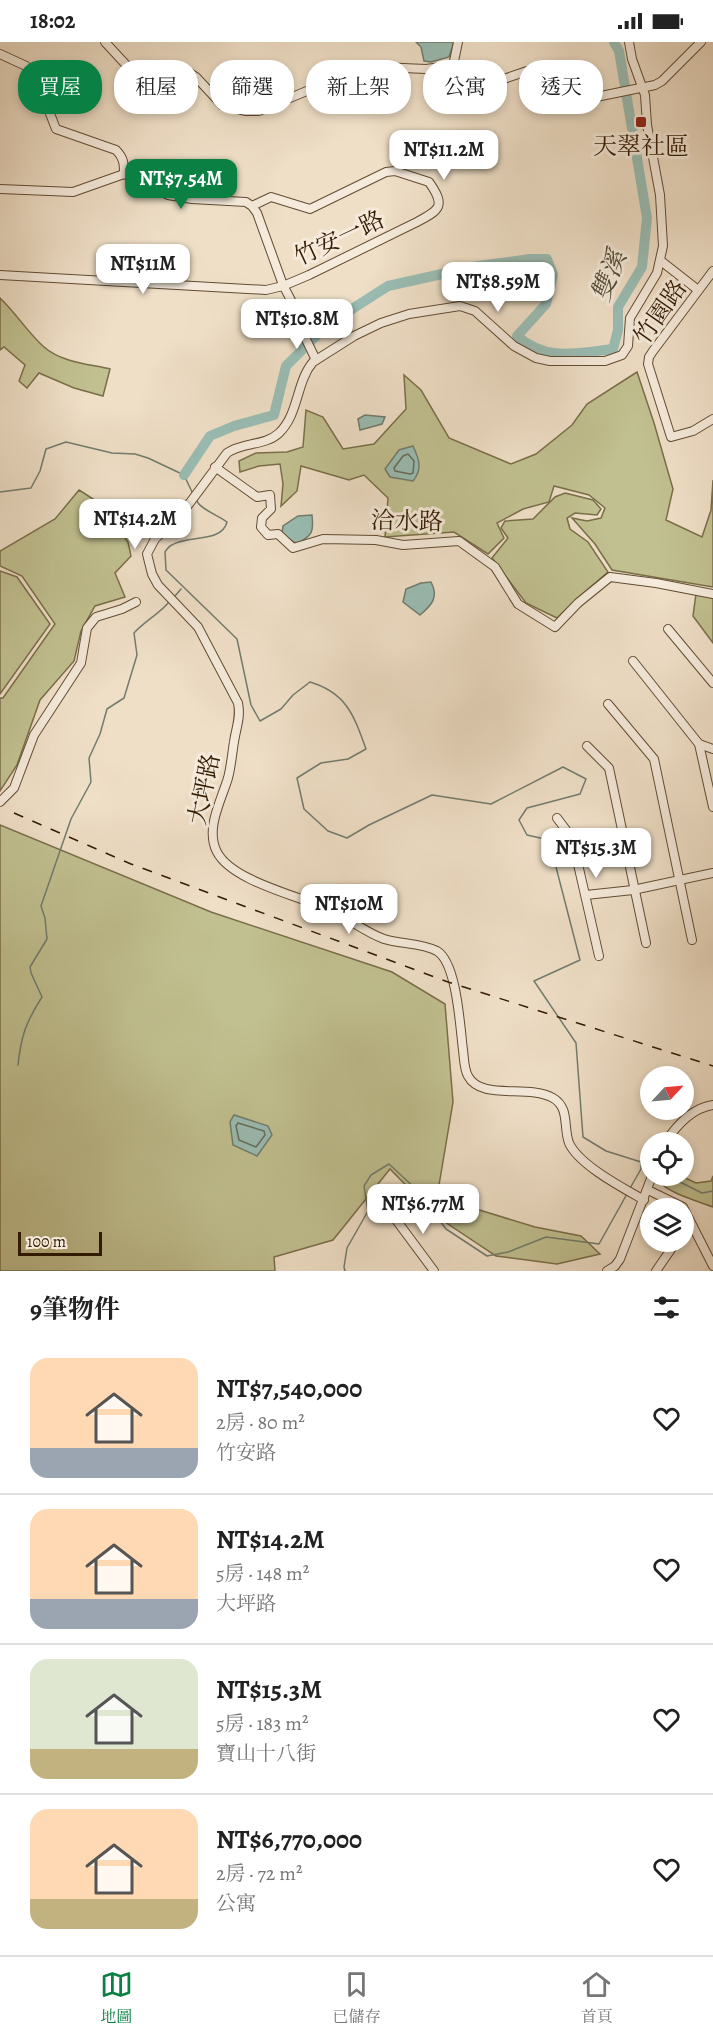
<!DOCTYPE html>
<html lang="zh-TW">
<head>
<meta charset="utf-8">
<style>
  body { margin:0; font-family:Alegreya,"Noto Serif TC",serif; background:#f6f6f6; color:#222; height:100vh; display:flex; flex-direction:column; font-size:22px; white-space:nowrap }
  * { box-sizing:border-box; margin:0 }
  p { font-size:20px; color:#767676 }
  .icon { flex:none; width:33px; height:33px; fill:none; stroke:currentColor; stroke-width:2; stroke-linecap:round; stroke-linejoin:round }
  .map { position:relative; height:1229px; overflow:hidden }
  .sheet { display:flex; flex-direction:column; background:#fff; flex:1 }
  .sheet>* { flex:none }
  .banner { position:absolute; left:18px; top:18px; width:678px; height:54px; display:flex; gap:12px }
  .needle { width:39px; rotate:64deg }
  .buttons { position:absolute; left:640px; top:1024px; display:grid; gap:12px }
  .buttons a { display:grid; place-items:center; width:54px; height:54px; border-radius:50%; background:#fff; box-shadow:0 3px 9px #0003; font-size:30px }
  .scale { position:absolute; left:18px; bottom:15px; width:84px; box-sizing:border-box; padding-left:6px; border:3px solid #331b02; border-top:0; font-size:16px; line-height:21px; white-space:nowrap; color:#331b02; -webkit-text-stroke:4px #f5eadb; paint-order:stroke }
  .price { position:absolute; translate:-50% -51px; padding:0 14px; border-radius:12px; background:#fff; color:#222; font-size:20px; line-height:39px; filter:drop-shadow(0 2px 3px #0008) }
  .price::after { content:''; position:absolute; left:50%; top:36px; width:18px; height:14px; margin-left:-9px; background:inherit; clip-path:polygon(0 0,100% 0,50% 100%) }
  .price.selected { background:#0b8043; color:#fff }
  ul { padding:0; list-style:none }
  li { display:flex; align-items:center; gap:18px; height:150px; padding:0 30px }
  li+li { border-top:2px solid #e0e0e0 }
  li span { display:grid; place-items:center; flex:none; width:168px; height:120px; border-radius:18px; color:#555 }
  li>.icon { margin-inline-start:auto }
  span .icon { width:72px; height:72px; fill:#fffc; stroke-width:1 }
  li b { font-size:26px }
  h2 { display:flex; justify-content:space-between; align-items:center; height:72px; padding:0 30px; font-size:26px }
  .tag { padding:0 21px; border-radius:24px; background:#fff; box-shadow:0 3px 9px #0003; font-size:21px; line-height:54px }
  .tag.selected { background:#0b8043; color:#fff }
  .status { display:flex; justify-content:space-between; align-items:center; height:42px; padding:0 30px; background:#fff; direction:ltr }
  .status svg { height:16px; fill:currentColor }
  .dock { display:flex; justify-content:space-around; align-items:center; height:84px; border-top:2px solid #e0e0e0; background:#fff; font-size:16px; color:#767676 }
  .dock a { display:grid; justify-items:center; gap:3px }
  .dock .selected { color:#0b8043 }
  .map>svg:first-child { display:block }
</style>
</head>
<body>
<div class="status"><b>18:02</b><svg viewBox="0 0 49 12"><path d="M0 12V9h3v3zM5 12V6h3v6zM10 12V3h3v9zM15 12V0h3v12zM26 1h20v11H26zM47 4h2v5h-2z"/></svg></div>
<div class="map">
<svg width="713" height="1229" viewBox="0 0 713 1229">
  <rect width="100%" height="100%" fill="#efdfc7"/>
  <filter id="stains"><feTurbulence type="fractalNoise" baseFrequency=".00333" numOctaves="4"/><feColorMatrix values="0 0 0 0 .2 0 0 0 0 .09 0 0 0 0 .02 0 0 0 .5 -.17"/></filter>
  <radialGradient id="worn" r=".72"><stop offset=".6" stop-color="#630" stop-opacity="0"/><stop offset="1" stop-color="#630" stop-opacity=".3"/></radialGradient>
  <g fill="#c1c090" stroke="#7a6e49" stroke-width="1.5">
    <path d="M0,256C16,271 28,291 44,305C61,320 88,322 110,327L103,354L74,346L39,331L27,346L19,339L25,323L4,305L0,308Z"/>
    <path d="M637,330L654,381L673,447L666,478L702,495L711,468L713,438V545L612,528L595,502L572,476L587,479L601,476L605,466L589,453L554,444L549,460L523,467L497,481L504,496L488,512L454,490L385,495L388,456L364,433L349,438L301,424L297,449L281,464L283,442L280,422L259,424L240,430L239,419L256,411L287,410L303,405L306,368L323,375L343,407L374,402L406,367L404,333L421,348L449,396L511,422L536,412L572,383L587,362Z"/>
    <path d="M79,448L101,462L128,500L131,514L115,531L125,555L95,564L81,589L74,619L40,658L17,723L0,749V656H3L55,582L22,534L0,524V509L55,477Z"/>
    <path d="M565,451L593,458L601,467L597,473L575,471L567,476L570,487L588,500L608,530L579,555L557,576L526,561L492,516L508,496L501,486L505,479L533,477L555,455Z"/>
    <path d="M0,529L17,535L50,582L0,652Z"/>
    <path d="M696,552L713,556V601L693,574Z"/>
    <path d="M0,783L211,870L392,930L445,962L453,1060L437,1155L535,1185L581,1194L600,1212L557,1222L496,1214L436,1174L390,1127L333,1198L274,1215L275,1229H0Z"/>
    <path d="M659,1134H681L696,1141L711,1139L713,1134V1165C695,1158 670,1152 657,1138Z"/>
  </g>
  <g fill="#9abdb4" stroke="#717c6d" stroke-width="1.5">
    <path d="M416,0H454L449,15L431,20L424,19L421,5Z"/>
    <path d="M232,121L235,126L236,136L232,142H223L219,138V124Z"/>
    <path d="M365,373L385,375L382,382L360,388L358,377Z"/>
    <path d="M413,404C419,417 423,427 413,439L390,435L385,427L399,408Z"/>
    <path d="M312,473C314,491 312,493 297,502L282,492L283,484L298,474Z"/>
    <path d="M431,540C439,555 432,563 420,573L403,560L406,547L421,541Z"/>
    <path d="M234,1073L268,1084L272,1093L257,1114L233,1103L230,1080Z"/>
  </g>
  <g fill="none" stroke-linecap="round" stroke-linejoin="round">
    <g stroke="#666c5b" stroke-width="1.5">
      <path d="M408,412L414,419L413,431L410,432L395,429L394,426L403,414Z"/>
      <path d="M238,1081L264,1089L265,1093L256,1105L239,1098L236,1084Z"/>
    </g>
    <g stroke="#717c6d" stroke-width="1.5">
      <path d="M0,450L31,446L40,429L46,407L66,400L112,411L135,412L148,416L184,433L193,452"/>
      <path d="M197,459C200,467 218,473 227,480C222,501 187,493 172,503C169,504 167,507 165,510L166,528L237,597L251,663L260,679L281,667L293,653L310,640C347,651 354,674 366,707L348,717L321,721L297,736L304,767L328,789L347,796L369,783L432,753L491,762L563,725L586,737L580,752L527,766L519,778L527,793L549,798L580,918L534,939L576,1001L583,1095L606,1109L641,1120V1127L629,1148"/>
      <path d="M175,554L181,547"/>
      <path d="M18,1023C21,994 26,980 42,955L31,931L30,925L47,897L45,876L41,864L71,777L91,740L89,716L100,692L107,667L124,656L137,613L134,591C145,579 159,572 169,560"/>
      <path d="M641,1120L651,1125"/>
      <path d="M668,1134L702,1151L713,1149"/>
      <path d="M345,1229L344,1225L347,1206L368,1169L364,1144L371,1133L389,1122L417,1148L446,1187L487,1214L508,1210L546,1195L599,1202L627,1152"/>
    </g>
    <path stroke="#9abdb4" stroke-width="10" d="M184,433L210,394L234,384L274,373L286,324L327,283L388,244L478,224L530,217H547L553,233L546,262L517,294C547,320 577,311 613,307L618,288V265L642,225L647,176L619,9L614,0"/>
    <defs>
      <g id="minor">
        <path d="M105,0L129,26L136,30L174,25L185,28L196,35L222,63L245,69H259L321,43L380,25L426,27L457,23L501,38L527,29L542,28L555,33L574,50L588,55H596L655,43L662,39L701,0"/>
        <path d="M629,0L632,17L645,53L647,83L660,153L663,204L657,231L630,276L628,304L622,313L605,319H550L536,316L514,304L475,269L460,264L409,272L381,281L354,294L313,320C296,340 299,372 279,391C265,404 243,400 227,411L183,470L155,497L147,512L152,532L158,543L198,585L238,661C241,675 236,686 234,700C232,712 231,725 228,736C221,759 205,787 217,810C233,841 306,855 336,871C352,879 367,891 384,897C400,902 422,901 437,909C457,921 460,985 463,1008C464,1016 464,1027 468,1034C481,1059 528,1042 553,1056C570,1066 563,1085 569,1101C579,1123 623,1146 644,1158"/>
        <path d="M0,12L26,24L35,33L56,87L116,108C124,116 124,122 124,132"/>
        <path d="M453,24L458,0"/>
        <path d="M0,147L73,150L124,132L168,153L192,157L246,160L252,164L257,171L283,243L295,266L301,287L316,318"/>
        <path d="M661,219L698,248"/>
        <path d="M713,229L653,309L649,315L648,322L671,395L693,389L713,377"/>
        <path d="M0,233L266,248L283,244L309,233L417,180C440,168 446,164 429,140L395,129L386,130L310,167L271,155L252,164"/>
        <path d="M215,425L257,455L270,453L271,467L262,476L261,485L268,493L278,492L293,506L323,497L376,498L403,503L459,499L495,525L518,562L555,585L578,561L610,535L656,541L713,552"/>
        <path d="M668,587L713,641"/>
        <path d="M633,619L699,702L713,707"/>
        <path d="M608,662L654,717L692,898"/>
        <path d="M699,702L713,765"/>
        <path d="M587,704L609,726L646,901"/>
        <path d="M0,760L14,746L34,693L81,621L87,586L96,575L122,567L136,560"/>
        <path d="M557,776L572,796L599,914"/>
        <path d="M586,853L633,848L713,831"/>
        <path d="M665,1101C676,1084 692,1066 713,1063"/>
        <path d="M648,1148L683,1165L713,1224"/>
        <path d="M391,1171L434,1229"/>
        <path d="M607,1229L615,1224L620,1217L652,1134"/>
        <path d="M656,1229L676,1200"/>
      </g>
    </defs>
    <use href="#minor" stroke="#624c33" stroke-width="10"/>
    <use href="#minor" stroke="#f5eadb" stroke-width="8"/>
    <path stroke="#331b02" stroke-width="1.5" stroke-dasharray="10 10" stroke-linecap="butt" d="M14,771L131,822L448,940L713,1024"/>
  </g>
  <rect fill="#8f2418" stroke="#f5eadb" stroke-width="2" x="635" y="74" width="12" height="12" rx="3"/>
  <g text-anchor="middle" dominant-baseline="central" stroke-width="6" stroke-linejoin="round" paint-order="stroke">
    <g font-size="24" fill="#331b02" stroke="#f5eadb">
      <text x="641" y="104">天翠社區</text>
    </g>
    <g font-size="24" fill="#331b02" stroke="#f5eadb">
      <text transform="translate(339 196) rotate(-25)">竹安一路</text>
      <text transform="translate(660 270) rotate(-55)">竹園路</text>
      <text transform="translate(407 479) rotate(1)">洽水路</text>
      <text transform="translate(204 747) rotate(-78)">大坪路</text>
    </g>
    <g font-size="26" font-style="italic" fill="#524c37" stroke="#f5eadb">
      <text transform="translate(609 234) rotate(-69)">雙溪</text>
    </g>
  </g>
  <rect width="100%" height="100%" filter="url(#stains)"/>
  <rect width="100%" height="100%" fill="url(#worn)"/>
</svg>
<div class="buttons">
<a><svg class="needle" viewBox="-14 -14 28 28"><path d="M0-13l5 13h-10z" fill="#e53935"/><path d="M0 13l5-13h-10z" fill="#767676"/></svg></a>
<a><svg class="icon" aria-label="locate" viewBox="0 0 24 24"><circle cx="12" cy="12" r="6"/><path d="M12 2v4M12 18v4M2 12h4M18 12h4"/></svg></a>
<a><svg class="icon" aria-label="layers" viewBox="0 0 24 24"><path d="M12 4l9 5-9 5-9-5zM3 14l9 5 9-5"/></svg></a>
</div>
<div class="scale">100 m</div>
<b class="price" style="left:444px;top:139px">NT$11.2M</b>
<b class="price selected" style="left:181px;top:168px">NT$7.54M</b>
<b class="price" style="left:143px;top:253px">NT$11M</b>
<b class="price" style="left:498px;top:271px">NT$8.59M</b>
<b class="price" style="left:297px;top:308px">NT$10.8M</b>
<b class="price" style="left:135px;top:508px">NT$14.2M</b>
<b class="price" style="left:596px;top:837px">NT$15.3M</b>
<b class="price" style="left:349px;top:893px">NT$10M</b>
<b class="price" style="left:423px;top:1193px">NT$6.77M</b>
<div class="banner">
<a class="tag selected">買屋</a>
<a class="tag">租屋</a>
<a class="tag">篩選</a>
<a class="tag">新上架</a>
<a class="tag">公寓</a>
<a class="tag">透天</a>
</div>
</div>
<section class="sheet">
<h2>9筆物件<svg class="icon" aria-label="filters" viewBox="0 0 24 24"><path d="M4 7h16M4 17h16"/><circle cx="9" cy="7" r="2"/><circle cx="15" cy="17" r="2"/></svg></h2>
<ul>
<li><span style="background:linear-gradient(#ffd9b3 75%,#9aa5b1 0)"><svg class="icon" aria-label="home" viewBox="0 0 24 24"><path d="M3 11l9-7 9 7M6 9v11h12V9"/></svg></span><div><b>NT$7,540,000</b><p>2房 · 80 m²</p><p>竹安路</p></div><svg class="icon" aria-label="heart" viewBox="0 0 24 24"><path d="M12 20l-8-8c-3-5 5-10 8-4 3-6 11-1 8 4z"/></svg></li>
<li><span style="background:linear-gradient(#ffd9b3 75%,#9aa5b1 0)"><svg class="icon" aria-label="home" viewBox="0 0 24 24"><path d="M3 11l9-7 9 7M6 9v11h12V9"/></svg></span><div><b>NT$14.2M</b><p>5房 · 148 m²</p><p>大坪路</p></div><svg class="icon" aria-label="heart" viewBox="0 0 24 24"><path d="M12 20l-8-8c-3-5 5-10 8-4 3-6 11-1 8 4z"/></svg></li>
<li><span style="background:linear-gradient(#dfe7d0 75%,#c2b280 0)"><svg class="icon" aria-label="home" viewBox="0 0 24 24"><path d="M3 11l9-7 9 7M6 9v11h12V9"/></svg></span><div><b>NT$15.3M</b><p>5房 · 183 m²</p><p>寶山十八街</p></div><svg class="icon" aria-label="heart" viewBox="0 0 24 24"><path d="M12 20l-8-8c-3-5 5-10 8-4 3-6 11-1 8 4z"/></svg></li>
<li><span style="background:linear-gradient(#ffd9b3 75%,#c2b280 0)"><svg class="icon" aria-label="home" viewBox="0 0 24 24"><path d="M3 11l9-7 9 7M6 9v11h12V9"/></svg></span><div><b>NT$6,770,000</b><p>2房 · 72 m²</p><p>公寓</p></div><svg class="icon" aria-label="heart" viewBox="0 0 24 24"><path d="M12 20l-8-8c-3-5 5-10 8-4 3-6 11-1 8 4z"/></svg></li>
</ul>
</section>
<nav class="dock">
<a class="selected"><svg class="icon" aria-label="map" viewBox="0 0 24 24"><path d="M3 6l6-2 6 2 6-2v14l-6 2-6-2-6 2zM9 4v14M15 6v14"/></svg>地圖</a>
<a><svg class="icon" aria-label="saved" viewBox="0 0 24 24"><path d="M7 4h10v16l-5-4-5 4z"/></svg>已儲存</a>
<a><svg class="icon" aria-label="home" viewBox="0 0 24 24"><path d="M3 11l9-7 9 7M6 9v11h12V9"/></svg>首頁</a>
</nav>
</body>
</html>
